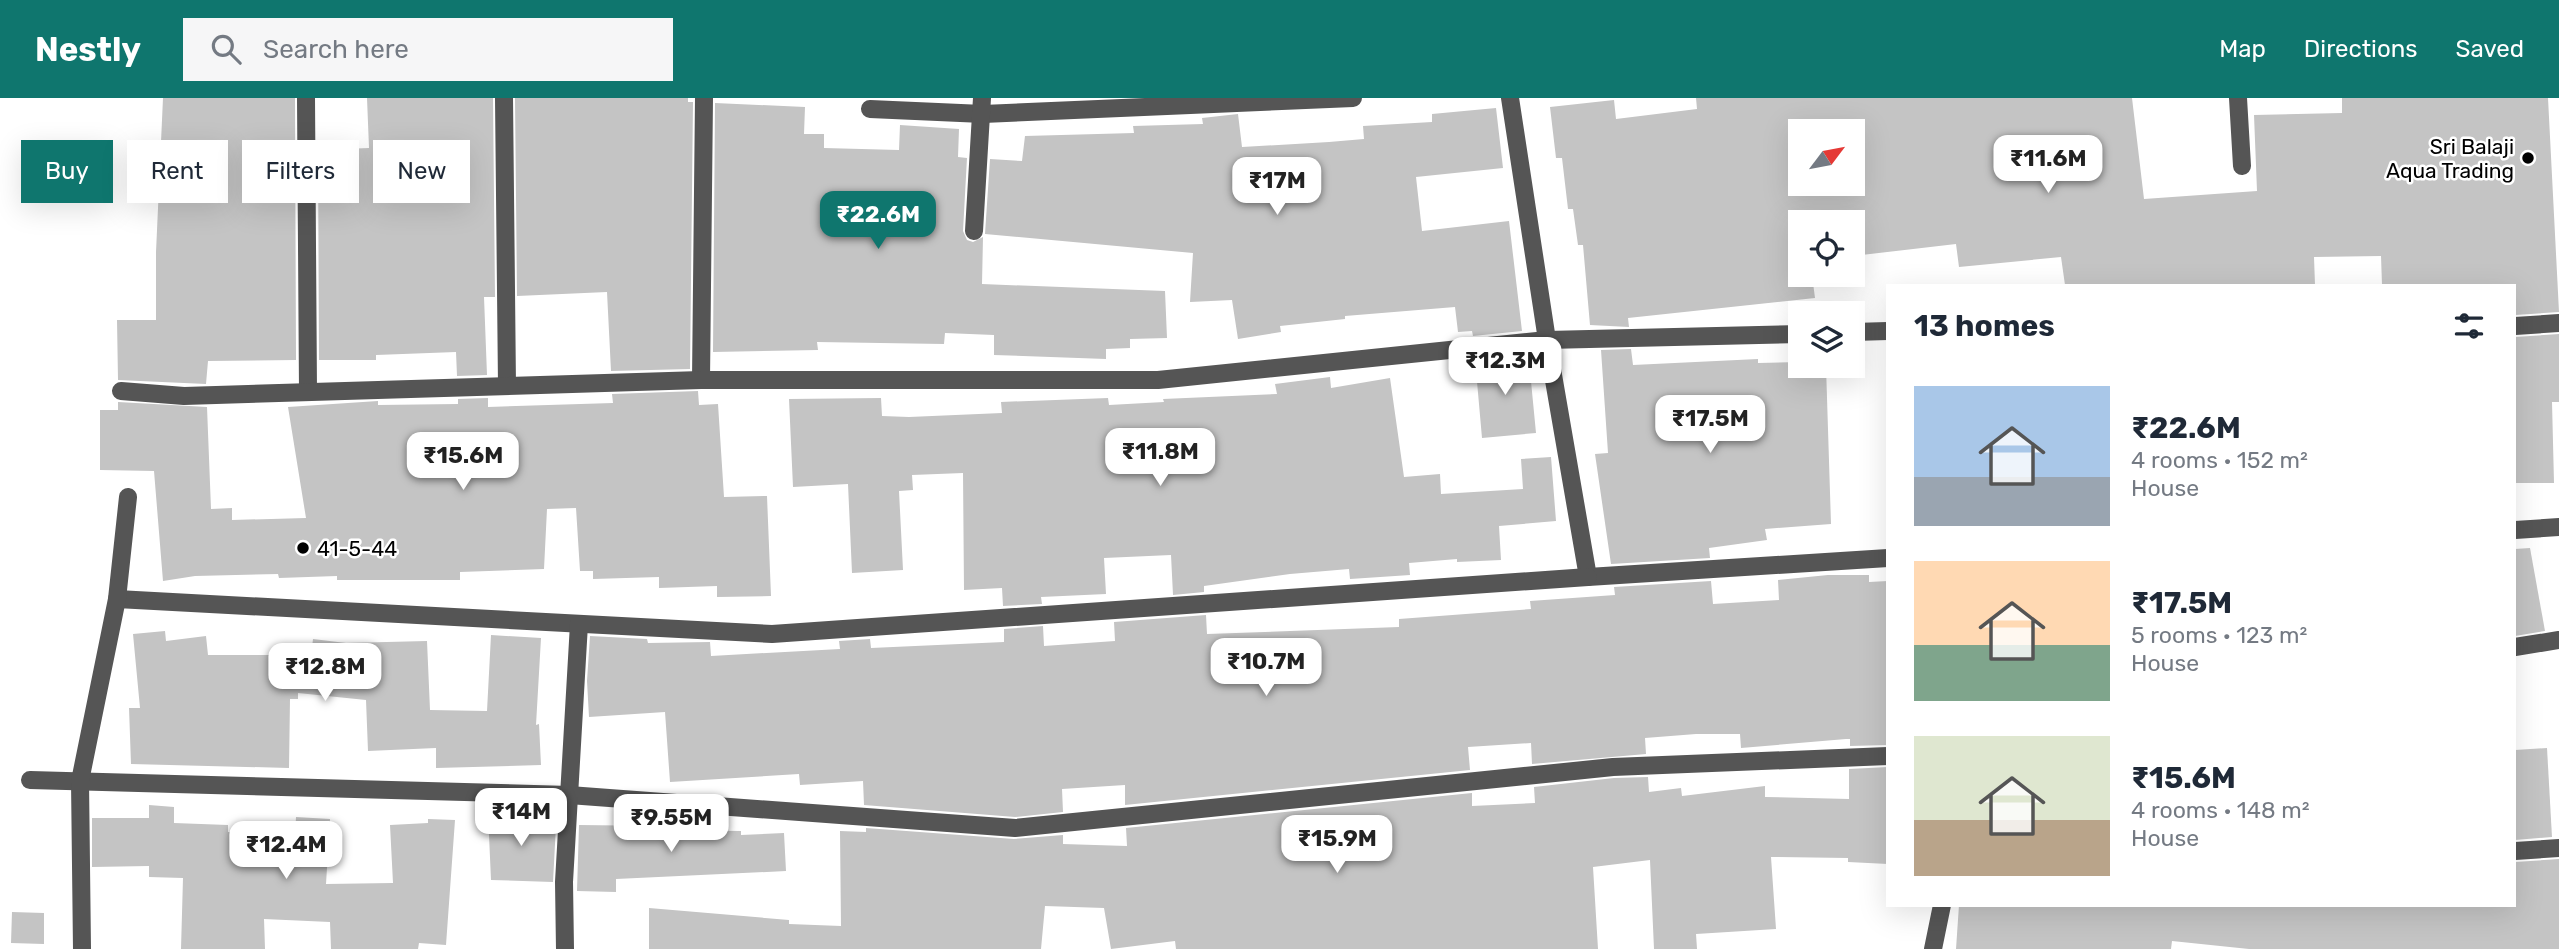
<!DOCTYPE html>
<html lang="en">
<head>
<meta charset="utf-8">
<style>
  body { margin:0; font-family:Rubik,sans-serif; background:#f6f6f7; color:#1f2937; height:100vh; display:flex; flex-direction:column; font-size:26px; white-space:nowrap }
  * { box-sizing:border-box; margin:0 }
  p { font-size:23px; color:#747a83 }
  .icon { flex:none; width:38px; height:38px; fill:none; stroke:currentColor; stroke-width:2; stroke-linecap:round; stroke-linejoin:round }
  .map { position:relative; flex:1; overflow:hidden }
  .drawer { position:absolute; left:1886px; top:186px; width:630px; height:623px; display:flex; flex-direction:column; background:#fff; border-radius:0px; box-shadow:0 7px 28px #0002 }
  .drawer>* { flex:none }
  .banner { position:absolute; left:21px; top:42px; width:665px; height:63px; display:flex; gap:14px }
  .needle { width:46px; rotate:58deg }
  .controls { position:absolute; left:1788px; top:21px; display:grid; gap:14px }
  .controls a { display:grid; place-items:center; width:77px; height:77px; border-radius:0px; background:#fff; box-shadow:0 7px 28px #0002; font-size:35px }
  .price { position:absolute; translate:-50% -60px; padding:0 16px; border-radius:14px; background:#fff; color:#222; font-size:23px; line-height:46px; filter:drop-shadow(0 2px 4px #0008) }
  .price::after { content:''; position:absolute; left:50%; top:42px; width:21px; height:16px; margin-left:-10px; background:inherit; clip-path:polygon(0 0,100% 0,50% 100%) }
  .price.active { background:#0f766e; color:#fff }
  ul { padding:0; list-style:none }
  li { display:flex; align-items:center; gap:21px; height:175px; padding:0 28px }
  li span { display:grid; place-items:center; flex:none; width:196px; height:140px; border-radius:0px; color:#555 }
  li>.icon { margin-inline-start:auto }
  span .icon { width:84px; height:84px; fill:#fffc; stroke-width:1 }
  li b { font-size:30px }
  h2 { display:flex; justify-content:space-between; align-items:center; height:84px; padding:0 28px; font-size:30px }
  .chip { padding:0 24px; border-radius:0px; background:#fff; box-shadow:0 7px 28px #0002; font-size:24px; line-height:63px }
  .chip.active { background:#0f766e; color:#fff }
  header { display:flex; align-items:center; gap:42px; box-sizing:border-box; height:98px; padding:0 35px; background:#0f766e; color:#fff }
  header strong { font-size:33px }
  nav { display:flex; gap:38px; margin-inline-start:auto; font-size:24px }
  .search { width:490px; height:63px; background:#f6f6f7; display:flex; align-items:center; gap:18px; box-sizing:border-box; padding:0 24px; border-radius:0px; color:#747a83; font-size:26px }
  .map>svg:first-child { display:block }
</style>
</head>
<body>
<header>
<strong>Nestly</strong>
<div class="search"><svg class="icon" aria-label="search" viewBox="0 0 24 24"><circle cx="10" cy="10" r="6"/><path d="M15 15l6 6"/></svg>Search here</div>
<nav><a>Map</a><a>Directions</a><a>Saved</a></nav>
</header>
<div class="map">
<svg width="2559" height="851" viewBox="0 0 2559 851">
  <rect width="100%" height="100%" fill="#fff"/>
  <g fill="#c4c4c4" fill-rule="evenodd">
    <path d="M163,0H295L296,262L208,263L206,286L118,282L117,222H156V154Z"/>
    <path d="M367,0H493L495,199H484L487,277L457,278L456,254L376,257V262H319L318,52L369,50Z"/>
    <path d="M515,0H688V4H693L690,271L611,273L607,194L517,198Z"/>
    <path d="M1696,0H2132L2144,101L2257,93L2254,17L2342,15V0H2548L2559,214L2515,217V187H2382L2381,158L2314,159L2315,187H2065L2061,159L1959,169L1956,146L1853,158V124H1801V177H1812L1815,200L1628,220L1629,229L1590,227L1583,147H1578L1573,111H1568L1562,60H1556L1550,9L1614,2L1616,21L1697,11ZM1801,33H1853V86H1801Z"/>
    <path d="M715,5L805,9L804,36H824V50L899,52L900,27L959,31L958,59L967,60L963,133L967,142L973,144L983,139L982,186L1165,193L1167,240L1130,241V250L1106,251V261L994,257V237L945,235L944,246L817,244L818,252L713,254Z"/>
    <path d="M1496,10L1503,70L1416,79L1422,133L1509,123L1522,233L1473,238L1472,233L1458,234L1455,209L1345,218V221L1280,228L1281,234L1238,241L1232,202L1190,204L1193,155L985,136L990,61L1022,63L1025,38L1134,35L1133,28L1203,26L1202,20L1238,16L1242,49L1329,44L1364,41L1363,28L1432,24V16Z"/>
    <path d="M2559,236V304H2552L2554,385H2515V239Z"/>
    <path d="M1631,251L1633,267L1758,261V265L1801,264V268H1826L1831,426L1765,431L1767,442L1709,450L1710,460L1611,466L1595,356L1608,355L1601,252Z"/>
    <path d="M1524,256L1526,273H1530L1536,335L1482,340L1475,261Z"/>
    <path d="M1330,279L1331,290L1390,280L1404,379L1440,376L1441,396L1523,391L1521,361L1551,359L1556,423L1499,428L1501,462L1457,464V461L1409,465L1410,477L1350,481L1349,471L1290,476L1204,488V494L1173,497L1171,457L1104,460L1106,496L1041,499L1042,506L1003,508L1002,490L964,492L963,375L912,377L913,392L899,393L903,472L852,475L848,386L793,389L789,301L881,300L882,318L909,319L1002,315L1001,304L1108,300L1109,307L1164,304L1163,301L1277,296L1275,286Z"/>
    <path d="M698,293L699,307L718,306L724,399L767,398L771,498L717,499V488L659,490V479L593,481V473H580L576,410L547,411L544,471L460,474V482H337V478L279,480L278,476L195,478L163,483L154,373L100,372V312H118V304L207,309L211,411L232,410V422L306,420L288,309L378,303V307L458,306V301L488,300V309L613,305L612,296Z"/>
    <path d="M2530,450L2545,533L2515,538V451Z"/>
    <path d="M1828,477H1869V484L1888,483V647L1850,648V641H1846L1741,650L1740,636H1696L1645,640L1646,656L1532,666L1531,645L1468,649L1470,672L1125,707V687L1062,691L1063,714L1015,719L864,707L863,683L800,687L799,676L670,684L665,614L589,619L587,583L590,538L647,541L648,545L710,544L711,558L840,551L839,543L870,541L871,550L1004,544V531L1043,528L1044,548L1115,543L1114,524L1206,517L1207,536L1399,529V521L1531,511L1530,503L1615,497L1614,489L1711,483L1713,506L1779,502L1778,482Z"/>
    <path d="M165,533L166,543L206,538L208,557H311L313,541L346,545L427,543L430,612L487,613L491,537L541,540L536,627L539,626L541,667L436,670V650L368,653L366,602L298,595V601H290L289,670L131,666L129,610H140L133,536Z"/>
    <path d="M2547,650L2552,739L2515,742V652Z"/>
    <path d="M1888,669V766L1848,764V760L1771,759L1776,831L1696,836L1697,851H1654L1650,762L1593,769L1598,851H1176L1175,843L1111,851L1104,810L1045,808L1041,851H649V810L789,822V826L841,828L840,733L866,734V730L1014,741L1063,737V746L1127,748L1126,730L1472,695V708L1535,705L1534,689L1614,680L1648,679L1649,694L1681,690L1682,698L1765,688V699L1849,701V671Z"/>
    <path d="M149,707L174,709V725L228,727V734L295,737L296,719L330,721L326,786L393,785L390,727L428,725V721L455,722L446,847L419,845L418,851H331L330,824L264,821L265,851H181L183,780L149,779V768L92,769V720H149Z"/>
    <path d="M488,715L544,716V727H556L553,784L491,782Z"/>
    <path d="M579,727L661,728V732L741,733V737L784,735L786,773L616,781V794L577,793Z"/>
    <path d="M2559,761V851H2249L2172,843L2171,851H1956L1959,807H2515V764Z"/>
    <path d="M12,814L44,815V846L11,845Z"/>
  </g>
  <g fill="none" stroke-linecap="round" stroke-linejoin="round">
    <g stroke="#555" stroke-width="18">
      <path d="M306,0L308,294"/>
      <path d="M504,0L507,288"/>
      <path d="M1510,0L1547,242L1588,479L1888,460"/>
      <path d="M2238,0L2242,68"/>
      <path d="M870,11L983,16L1353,0"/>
      <path d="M974,133L982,0"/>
      <path d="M2515,228L2559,225"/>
      <path d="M1853,234L1888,233"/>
      <path d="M701,282L704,0"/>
      <path d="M121,293L184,298L701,282H1158L1547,242L1801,236"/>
      <path d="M2515,432L2559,429"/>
      <path d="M117,501L772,536L1588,479"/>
      <path d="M2515,549L2559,542"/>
      <path d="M30,682L569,697L1015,730L1613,669L1888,658"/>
      <path d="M2515,753L2559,750"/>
      <path d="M82,851L80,683L117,501L128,399"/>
      <path d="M565,851L564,784L579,526"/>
      <path d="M1933,851L1942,807"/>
    </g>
  </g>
  <g fill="#000" stroke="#fff" stroke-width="2.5">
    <circle cx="2528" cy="60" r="7"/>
    <circle cx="303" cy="450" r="7"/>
  </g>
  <g text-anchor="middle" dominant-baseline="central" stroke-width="5" stroke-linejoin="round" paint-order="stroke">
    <g font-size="21" fill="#000" stroke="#fff" text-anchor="end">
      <text x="2514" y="48">Sri Balaji<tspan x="2514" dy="24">Aqua Trading</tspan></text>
      <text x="317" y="450" text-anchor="start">41-5-44</text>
    </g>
  </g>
</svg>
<div class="controls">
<a><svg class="needle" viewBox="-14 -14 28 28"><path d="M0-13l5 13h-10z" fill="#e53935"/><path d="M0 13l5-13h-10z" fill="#747a83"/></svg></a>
<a><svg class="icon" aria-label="locate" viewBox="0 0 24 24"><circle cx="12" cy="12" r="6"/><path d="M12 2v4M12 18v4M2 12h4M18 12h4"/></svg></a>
<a><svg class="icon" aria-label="layers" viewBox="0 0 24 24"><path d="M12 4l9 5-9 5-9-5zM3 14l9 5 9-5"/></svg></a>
</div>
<b class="price" style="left:2048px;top:97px">₹11.6M</b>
<b class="price" style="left:1277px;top:119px">₹17M</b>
<b class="price active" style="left:878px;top:153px">₹22.6M</b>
<b class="price" style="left:1505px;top:299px">₹12.3M</b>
<b class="price" style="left:1710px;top:357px">₹17.5M</b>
<b class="price" style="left:1160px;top:390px">₹11.8M</b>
<b class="price" style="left:463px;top:394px">₹15.6M</b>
<b class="price" style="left:1266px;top:600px">₹10.7M</b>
<b class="price" style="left:325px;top:605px">₹12.8M</b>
<b class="price" style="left:521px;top:750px">₹14M</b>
<b class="price" style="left:671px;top:756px">₹9.55M</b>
<b class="price" style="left:1337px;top:777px">₹15.9M</b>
<b class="price" style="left:286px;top:783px">₹12.4M</b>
<div class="banner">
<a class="chip active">Buy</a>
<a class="chip">Rent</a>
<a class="chip">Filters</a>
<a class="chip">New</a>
</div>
<section class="drawer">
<h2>13 homes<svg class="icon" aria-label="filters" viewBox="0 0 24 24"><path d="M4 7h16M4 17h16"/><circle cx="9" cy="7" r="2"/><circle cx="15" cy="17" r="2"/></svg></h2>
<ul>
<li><span style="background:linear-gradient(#a9c7e8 65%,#9aa5b1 0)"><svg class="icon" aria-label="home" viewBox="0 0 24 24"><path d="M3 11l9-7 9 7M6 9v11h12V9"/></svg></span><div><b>₹22.6M</b><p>4 rooms · 152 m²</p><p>House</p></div></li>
<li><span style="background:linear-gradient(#ffd9b3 60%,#7fa58c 0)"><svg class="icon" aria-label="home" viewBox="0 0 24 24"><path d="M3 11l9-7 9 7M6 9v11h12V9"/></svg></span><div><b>₹17.5M</b><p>5 rooms · 123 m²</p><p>House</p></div></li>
<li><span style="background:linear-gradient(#dfe7d0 60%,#b9a48a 0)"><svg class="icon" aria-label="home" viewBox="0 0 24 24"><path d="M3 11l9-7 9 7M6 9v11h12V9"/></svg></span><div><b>₹15.6M</b><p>4 rooms · 148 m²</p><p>House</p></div></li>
</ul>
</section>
</div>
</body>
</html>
